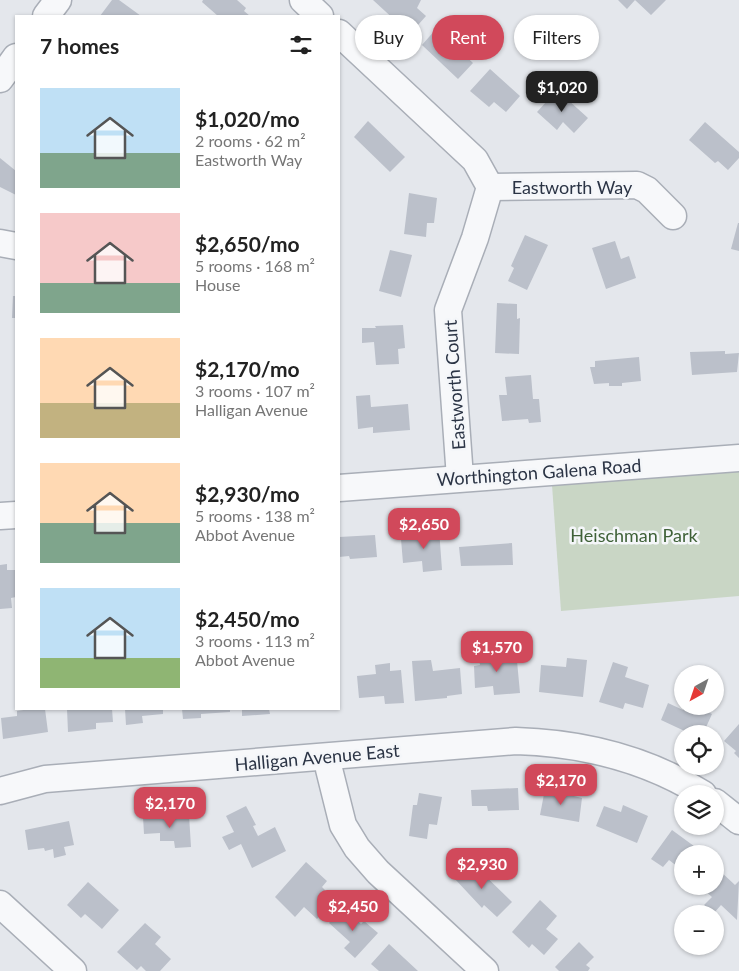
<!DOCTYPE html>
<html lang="en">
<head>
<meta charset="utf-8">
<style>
  body { margin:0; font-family:Lato,sans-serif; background:#f2f2f2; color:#222; height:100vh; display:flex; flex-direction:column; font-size:19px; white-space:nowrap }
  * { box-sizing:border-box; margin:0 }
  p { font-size:16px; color:#767676 }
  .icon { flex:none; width:28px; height:28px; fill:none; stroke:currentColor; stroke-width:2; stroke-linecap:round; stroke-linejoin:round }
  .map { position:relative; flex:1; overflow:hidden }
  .details { position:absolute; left:15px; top:15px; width:325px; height:695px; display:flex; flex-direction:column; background:#fff; border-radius:0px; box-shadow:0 1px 4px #0004 }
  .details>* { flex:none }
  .guide { position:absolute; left:355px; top:15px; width:309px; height:45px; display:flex; gap:10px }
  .needle { width:32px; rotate:220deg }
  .tools { position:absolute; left:674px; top:665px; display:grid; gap:10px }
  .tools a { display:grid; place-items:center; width:50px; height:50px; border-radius:50%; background:#fff; box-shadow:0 1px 4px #0004; font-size:25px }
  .price { position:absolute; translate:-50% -42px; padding:0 11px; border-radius:10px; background:#d1495b; color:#fff; font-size:16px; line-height:32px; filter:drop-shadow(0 1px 2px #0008) }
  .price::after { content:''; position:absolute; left:50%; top:30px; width:15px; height:11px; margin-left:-8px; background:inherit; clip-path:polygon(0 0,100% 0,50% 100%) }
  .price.active { background:#222; color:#fff }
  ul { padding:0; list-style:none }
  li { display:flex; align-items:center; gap:15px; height:125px; padding:0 25px }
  li span { display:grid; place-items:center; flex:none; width:140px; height:100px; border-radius:0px; color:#555 }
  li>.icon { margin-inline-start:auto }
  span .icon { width:60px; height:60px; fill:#fffc; stroke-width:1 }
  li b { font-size:21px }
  h2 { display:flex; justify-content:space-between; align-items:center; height:60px; padding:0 25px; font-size:21px }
  .tag { padding:0 18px; border-radius:22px; background:#fff; box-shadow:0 1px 4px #0004; font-size:18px; line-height:45px }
  .tag.active { background:#d1495b; color:#fff }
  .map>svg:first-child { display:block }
</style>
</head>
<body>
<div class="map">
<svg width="739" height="971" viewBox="0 0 739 971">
  <rect width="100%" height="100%" fill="#e4e7ec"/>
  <path fill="#c9d6c5" d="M739,458V596L561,611L551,471Z"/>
  <g fill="#bbc0ca">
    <path d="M112,0H119L141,16H100Z"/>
    <path d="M203,0H237L246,8L244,11L250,16H218L202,2Z"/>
    <path d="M373,0H421L417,8L426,16L410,34Z"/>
    <path d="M618,0H666L651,15L635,0L627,9Z"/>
    <path d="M436,29L473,63L458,79L422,45Z"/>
    <path d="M490,69L520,96L506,112L494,102L489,107L470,91Z"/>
    <path d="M557,90L588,118L574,133L563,122L557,130L537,112Z"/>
    <path d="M368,121L405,157L390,172L354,137Z"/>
    <path d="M705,122L739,152V158L728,170L718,161L715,163L689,140Z"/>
    <path d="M0,158L16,171V195L0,187Z"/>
    <path d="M409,193L437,198L434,223H427L426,237L404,234Z"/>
    <path d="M738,223H739V251L731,249Z"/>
    <path d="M525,235L548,245L527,290L508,281L514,268L511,266Z"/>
    <path d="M615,241L621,259L629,256L636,278L606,289L592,248Z"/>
    <path d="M390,250L412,255L401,297L379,291Z"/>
    <path d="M13,296H16V318H12Z"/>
    <path d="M497,303L517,304V319L520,318L519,354L495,353Z"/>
    <path d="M403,325L405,348L398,349L399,364L376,365L374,342L362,343V328H376L375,326Z"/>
    <path d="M725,351V354L739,353L737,372L692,375L690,352Z"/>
    <path d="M639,357L641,381L622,383V386H609V383L594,384L590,367H595V361Z"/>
    <path d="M531,375L533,399H539L541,422L529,423L528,419L502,421L499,395H507L505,377Z"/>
    <path d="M370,395L371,407L408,404L410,430L373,433V427L358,429L356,396Z"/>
    <path d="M439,529L442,570L423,572L422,561L403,563L401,539L420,537L419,530Z"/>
    <path d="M375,535L377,557L350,559L349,556L339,557V537Z"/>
    <path d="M512,543L513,565L461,566L459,547Z"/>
    <path d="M7,564V570H16V597L11,598L12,608L0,609V565Z"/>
    <path d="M509,651V662L517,661L520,693L494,695L493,686L475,688L474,666L480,665L478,653Z"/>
    <path d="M567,658L587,660L583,697L539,692L541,665L566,667Z"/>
    <path d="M431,660L433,671L460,668L462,694L447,696V698L415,701L412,661Z"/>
    <path d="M613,662L628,667L625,677L649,685L643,708L625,703L623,709L599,702Z"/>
    <path d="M390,663V671L401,670L404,703L385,704L384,696L359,698L357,676L376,674L375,665Z"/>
    <path d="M668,703L683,710L684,706H695L712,714L703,734H691L661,720Z"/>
    <path d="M30,709H45L48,732L3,739L1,718L17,716V711Z"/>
    <path d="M67,709H112L113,722L96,723V729L68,732Z"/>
    <path d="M125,709H163V714L142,716L143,723L126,725Z"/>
    <path d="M182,709H230V712L201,714V718L183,719Z"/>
    <path d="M242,709H269L270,714L242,716Z"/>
    <path d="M739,724V758L734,753L736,751L724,741Z"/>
    <path d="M518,788L519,810L488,811L487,806H472L471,790Z"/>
    <path d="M545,789L582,798L579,822L540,815Z"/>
    <path d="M419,793L442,797L437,825L429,824L427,839L409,836L413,805H417Z"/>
    <path d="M623,805L648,816L637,843L596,826L604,806L621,812Z"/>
    <path d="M246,806L256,825L253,826L258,836L275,827L286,851L252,868L241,844L229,850L222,837L234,832L226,816Z"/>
    <path d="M189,815L191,847L175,848L174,841H160V833L144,834L143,817Z"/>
    <path d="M69,821L74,845L64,847L66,855L54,858L53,849L45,851L44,848L28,850L25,830Z"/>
    <path d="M672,830L698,849L696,851L699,854H682V870L669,860L663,867L651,859Z"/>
    <path d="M470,861L512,902L497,917L484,905L482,908L454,878Z"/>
    <path d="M306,862L327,881L322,887L335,900L317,919L304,907L295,917L275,897Z"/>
    <path d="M720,871L735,885L739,881L737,920L721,905L714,913L704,905L712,897L704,890L707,886H715V877Z"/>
    <path d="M88,882L119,910L102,929L85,914L81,918L67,905Z"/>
    <path d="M540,900L557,916L546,929L558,939L544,955L532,944L529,948L512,932Z"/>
    <path d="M343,907L361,924L364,921L378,933L355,958L344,948L350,942L329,923Z"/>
    <path d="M145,923L161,937L155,944L171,959L160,971H146L141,966L137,970L117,952Z"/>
    <path d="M579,942L594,957L586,965L590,968L588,971H559L555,967Z"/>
    <path d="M389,944L404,958L418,971H379L371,964Z"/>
  </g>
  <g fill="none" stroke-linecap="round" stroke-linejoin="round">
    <defs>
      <g id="minor">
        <path d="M303,0L320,16"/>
        <path d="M46,16L58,0"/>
        <path d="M339,33L475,160L490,187L475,238L448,310L460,478"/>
        <path d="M0,79L16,57"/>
        <path d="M490,187L637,185L647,190L673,216"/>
        <path d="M0,243L16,246"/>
        <path d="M339,488L739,458"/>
        <path d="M0,516L16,515"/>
        <path d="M329,757V769L343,825L357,848L378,872L485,971"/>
        <path d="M0,791L45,779L516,741C583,743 645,758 703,794"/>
        <path d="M715,802L739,821"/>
        <path d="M0,904L73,971"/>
      </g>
    </defs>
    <use href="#minor" stroke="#a9aeb7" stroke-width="29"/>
    <use href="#minor" stroke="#f7f8fa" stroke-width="26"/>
  </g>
  <g text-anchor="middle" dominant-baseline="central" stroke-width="5" stroke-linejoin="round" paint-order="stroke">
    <g font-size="18" fill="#2b3445" stroke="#f4f6f9">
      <text x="572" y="187">Eastworth Way</text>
      <text transform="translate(454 385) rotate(-94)">Eastworth Court</text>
      <text transform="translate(539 472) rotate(-4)">Worthington Galena Road</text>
      <text transform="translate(317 757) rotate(-5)">Halligan Avenue East</text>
    </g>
    <g font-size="18" fill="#3f6138" stroke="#f4f6f9">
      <text x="634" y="535">Heischman Park</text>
    </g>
  </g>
</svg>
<div class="tools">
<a><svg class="needle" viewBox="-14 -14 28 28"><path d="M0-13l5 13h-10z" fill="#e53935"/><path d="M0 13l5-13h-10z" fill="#767676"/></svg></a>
<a><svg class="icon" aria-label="locate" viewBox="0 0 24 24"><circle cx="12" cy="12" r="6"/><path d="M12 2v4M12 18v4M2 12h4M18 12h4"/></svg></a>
<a><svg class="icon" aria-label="layers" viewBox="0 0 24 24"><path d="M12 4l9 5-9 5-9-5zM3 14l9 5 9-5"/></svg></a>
<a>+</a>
<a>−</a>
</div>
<b class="price active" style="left:562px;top:113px">$1,020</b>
<b class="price" style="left:424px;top:550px">$2,650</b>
<b class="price" style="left:497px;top:673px">$1,570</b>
<b class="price" style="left:561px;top:806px">$2,170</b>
<b class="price" style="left:170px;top:829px">$2,170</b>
<b class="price" style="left:482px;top:890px">$2,930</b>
<b class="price" style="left:353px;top:932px">$2,450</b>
<div class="guide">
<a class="tag">Buy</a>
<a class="tag active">Rent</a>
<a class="tag">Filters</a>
</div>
<section class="details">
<h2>7 homes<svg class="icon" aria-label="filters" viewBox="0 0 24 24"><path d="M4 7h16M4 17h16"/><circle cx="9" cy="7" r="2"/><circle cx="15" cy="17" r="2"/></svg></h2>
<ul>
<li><span style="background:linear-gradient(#bfe0f5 65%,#7fa58c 0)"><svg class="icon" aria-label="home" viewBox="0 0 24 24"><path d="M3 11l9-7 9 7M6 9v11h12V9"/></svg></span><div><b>$1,020/mo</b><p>2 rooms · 62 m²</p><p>Eastworth Way</p></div></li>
<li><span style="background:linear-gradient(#f6c9c9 70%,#7fa58c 0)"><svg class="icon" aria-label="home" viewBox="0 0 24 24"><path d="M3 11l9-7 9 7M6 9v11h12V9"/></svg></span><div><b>$2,650/mo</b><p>5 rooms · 168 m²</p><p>House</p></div></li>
<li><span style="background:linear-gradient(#ffd9b3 65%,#c2b280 0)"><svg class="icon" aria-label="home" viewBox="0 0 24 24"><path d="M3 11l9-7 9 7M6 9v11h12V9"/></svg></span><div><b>$2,170/mo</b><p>3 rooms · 107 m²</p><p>Halligan Avenue</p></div></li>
<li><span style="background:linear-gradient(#ffd9b3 60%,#7fa58c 0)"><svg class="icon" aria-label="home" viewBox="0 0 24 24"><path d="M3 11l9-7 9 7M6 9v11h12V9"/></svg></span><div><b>$2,930/mo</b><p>5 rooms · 138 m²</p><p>Abbot Avenue</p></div></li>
<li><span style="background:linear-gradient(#bfe0f5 70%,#8fb573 0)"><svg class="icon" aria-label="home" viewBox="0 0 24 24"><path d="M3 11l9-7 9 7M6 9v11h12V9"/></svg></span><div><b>$2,450/mo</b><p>3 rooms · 113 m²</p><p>Abbot Avenue</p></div></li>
</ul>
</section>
</div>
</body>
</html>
